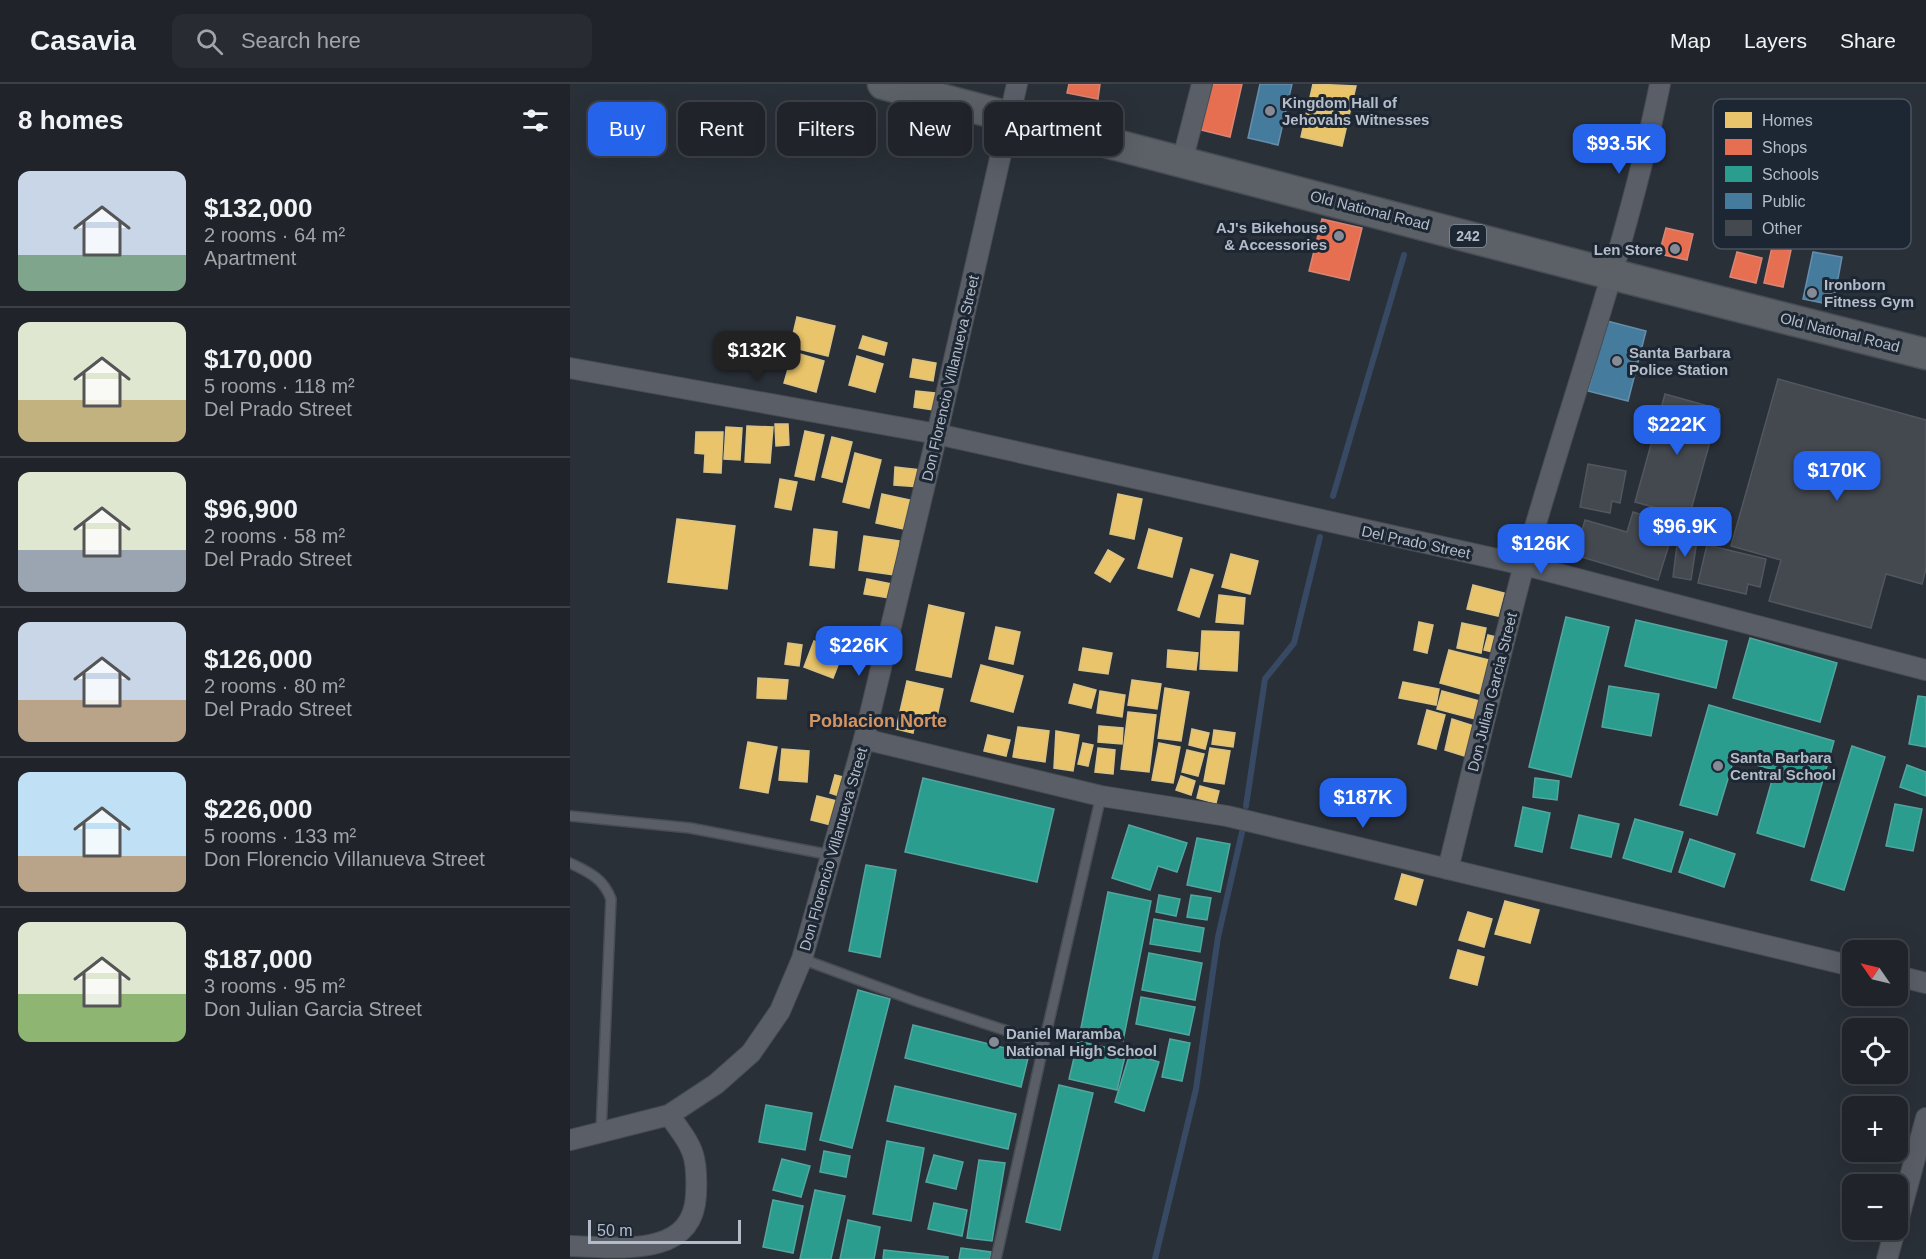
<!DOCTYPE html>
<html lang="en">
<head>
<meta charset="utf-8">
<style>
  body { margin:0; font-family:Helvetica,sans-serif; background:#282c32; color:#f1f3f6; height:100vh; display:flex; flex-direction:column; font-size:22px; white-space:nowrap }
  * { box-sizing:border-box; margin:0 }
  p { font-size:20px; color:#a2a4a8 }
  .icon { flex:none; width:33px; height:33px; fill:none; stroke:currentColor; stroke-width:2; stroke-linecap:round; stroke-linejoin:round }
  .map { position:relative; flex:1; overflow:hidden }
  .side { display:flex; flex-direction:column; background:#20242a; width:570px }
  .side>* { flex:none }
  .banner { position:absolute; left:18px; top:18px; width:570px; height:54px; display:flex; gap:12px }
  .needle { width:39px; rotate:304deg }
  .tools { position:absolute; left:1272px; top:856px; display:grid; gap:12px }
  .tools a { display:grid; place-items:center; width:66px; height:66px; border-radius:12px; background:#20242a; box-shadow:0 6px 24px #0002,0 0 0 2px #3d4147; font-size:30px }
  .scale { position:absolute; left:18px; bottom:15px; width:153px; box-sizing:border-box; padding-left:6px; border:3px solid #b4bcc9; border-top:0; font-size:16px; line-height:21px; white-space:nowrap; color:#b4bcc9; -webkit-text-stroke:4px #1d2633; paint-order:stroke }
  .price { position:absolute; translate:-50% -51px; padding:0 14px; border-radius:12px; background:#2563eb; color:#fff; font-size:20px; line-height:39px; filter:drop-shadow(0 2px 3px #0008) }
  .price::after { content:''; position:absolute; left:50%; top:36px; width:18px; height:14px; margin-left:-9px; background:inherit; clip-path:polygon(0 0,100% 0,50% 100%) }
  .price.current { background:#222; color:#fff }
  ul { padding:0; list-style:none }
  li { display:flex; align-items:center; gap:18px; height:150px; padding:0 18px }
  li+li { border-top:2px solid #3d4147 }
  li span { display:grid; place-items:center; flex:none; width:168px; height:120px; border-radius:12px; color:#555 }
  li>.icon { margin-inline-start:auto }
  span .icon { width:72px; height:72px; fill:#fffc; stroke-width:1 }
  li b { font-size:26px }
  h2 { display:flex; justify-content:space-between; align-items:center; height:72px; padding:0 18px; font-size:26px }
  .chip { padding:0 21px; border-radius:12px; background:#20242a; box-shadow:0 6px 24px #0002,0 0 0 2px #3d4147; font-size:21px; line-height:54px }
  .chip.current { background:#2563eb; color:#fff }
  header { display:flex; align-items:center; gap:36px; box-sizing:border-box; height:84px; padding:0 30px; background:#20242a; border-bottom:2px solid #3d4147 }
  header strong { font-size:28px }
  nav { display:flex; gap:33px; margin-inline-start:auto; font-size:21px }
  .search { width:420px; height:54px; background:#282c32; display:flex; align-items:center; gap:15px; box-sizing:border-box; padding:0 21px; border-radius:12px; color:#a2a4a8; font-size:22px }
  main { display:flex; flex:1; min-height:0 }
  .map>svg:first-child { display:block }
</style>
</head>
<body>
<header>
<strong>Casavia</strong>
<div class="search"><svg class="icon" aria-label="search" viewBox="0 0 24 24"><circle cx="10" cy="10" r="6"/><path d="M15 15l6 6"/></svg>Search here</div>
<nav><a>Map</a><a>Layers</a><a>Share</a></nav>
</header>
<main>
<section class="side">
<h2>8 homes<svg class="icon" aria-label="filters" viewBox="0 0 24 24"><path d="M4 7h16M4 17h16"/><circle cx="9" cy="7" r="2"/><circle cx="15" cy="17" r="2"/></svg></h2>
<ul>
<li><span style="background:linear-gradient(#c9d6e8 70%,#7fa58c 0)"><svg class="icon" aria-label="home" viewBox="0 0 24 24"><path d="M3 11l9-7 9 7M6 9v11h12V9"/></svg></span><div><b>$132,000</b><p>2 rooms · 64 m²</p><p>Apartment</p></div></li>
<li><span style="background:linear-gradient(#dfe7d0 65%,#c2b280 0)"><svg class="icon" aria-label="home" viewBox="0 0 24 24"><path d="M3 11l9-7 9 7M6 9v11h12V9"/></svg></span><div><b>$170,000</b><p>5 rooms · 118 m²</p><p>Del Prado Street</p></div></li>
<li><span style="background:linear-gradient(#dfe7d0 65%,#9aa5b1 0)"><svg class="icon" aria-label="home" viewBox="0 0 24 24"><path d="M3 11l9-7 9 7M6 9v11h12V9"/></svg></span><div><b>$96,900</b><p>2 rooms · 58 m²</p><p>Del Prado Street</p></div></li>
<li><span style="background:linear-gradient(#c9d6e8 65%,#b9a48a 0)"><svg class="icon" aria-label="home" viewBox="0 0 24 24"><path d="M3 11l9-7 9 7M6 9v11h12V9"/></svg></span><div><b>$126,000</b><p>2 rooms · 80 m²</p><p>Del Prado Street</p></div></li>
<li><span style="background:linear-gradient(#bfe0f5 70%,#b9a48a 0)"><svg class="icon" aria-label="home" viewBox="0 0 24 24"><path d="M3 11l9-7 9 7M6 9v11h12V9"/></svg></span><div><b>$226,000</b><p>5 rooms · 133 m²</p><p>Don Florencio Villanueva Street</p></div></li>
<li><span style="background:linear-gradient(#dfe7d0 60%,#8fb573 0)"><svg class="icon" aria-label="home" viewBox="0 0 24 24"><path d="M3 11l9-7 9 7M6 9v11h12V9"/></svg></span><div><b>$187,000</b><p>3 rooms · 95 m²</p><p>Don Julian Garcia Street</p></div></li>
</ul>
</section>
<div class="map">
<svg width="1356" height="1175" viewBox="0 0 1356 1175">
  <rect width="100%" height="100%" fill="#2a3038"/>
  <g fill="#e9c46a" stroke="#d9c286" stroke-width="1.5">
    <path d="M743,0L786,2L772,62L731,53Z"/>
    <path d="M227,233L265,242L258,272L220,263Z"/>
    <path d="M293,252L317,259L314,271L289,264Z"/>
    <path d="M223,268L254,277L246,308L214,299Z"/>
    <path d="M287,272L313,280L305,308L279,301Z"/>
    <path d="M343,275L366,279L363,297L340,293Z"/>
    <path d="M346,307L365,309L363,326L344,323Z"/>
    <path d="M205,340H218L219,361L206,362Z"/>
    <path d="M177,342L203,343L200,379L175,378Z"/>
    <path d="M156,343L172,344L170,376L154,375Z"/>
    <path d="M235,347L254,351L244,396L225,392Z"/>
    <path d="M126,348H153L151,389L134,388L135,370L125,369Z"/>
    <path d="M262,353L282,358L272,398L252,393Z"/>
    <path d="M285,369L311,376L299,424L273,418Z"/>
    <path d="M325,383L351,386L350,403L324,401Z"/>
    <path d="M210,395L227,398L221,426L205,423Z"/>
    <path d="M312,410L340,416L334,445L306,439Z"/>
    <path d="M548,410L572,415L564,455L540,450Z"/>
    <path d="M107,435L165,442L157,505L98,498Z"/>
    <path d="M244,445L267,448L264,484L240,481Z"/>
    <path d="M579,445L612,454L602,493L568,484Z"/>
    <path d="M294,452L329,457L324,491L289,486Z"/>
    <path d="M538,466L554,475L540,498L525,489Z"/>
    <path d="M661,470L688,477L680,510L652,503Z"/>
    <path d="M621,485L643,491L629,533L608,526Z"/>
    <path d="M297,495L322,500L319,514L294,510Z"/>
    <path d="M903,501L934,509L928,532L897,525Z"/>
    <path d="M649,511L675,514L673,540L646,538Z"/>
    <path d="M359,521L394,529L381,593L346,586Z"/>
    <path d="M849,538L863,541L857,569L844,566Z"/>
    <path d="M892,539L916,544L911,569L887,564Z"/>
    <path d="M426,543L450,548L443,580L419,575Z"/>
    <path d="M632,547L669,548L667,587L630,585Z"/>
    <path d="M918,551L931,554L927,569L914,566Z"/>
    <path d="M244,557L273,568L263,594L234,583Z"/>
    <path d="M218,559L232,561L229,582L215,580Z"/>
    <path d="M513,564L542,569L538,590L509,586Z"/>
    <path d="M598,566L628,569L626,586L597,583Z"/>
    <path d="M879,566L923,577L914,611L870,599Z"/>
    <path d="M411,581L453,592L443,628L401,617Z"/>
    <path d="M188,594L218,596L216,615L187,614Z"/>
    <path d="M562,596L591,600L587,625L558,621Z"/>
    <path d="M337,597L373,605L366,637L346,633L343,649L326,645Z"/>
    <path d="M833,598L869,605L866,621L829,614Z"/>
    <path d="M504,600L526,606L521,624L499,619Z"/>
    <path d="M595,604L619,608L611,657L588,654Z"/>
    <path d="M530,607L555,611L552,633L527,629Z"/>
    <path d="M872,607L917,619L913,637L867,625Z"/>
    <path d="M857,626L875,631L866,665L848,660Z"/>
    <path d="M558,628L586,631L579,688L551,685Z"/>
    <path d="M882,635L910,644L901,674L875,666Z"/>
    <path d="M529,642L553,644L552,660L528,658Z"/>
    <path d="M448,643L479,647L475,678L443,673Z"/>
    <path d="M622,645L639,649L635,665L619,661Z"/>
    <path d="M644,646L665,649L663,663L642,660Z"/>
    <path d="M486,647L509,651L503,687L484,684Z"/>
    <path d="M418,651L440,656L436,672L414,667Z"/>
    <path d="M178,658L207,663L198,709L170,704Z"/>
    <path d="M513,659L523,661L518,682L508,680Z"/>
    <path d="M589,659L610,663L603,699L582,696Z"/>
    <path d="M528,664L545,666L543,690L525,688Z"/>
    <path d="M640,664L660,667L654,700L634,697Z"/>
    <path d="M212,665L239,667L237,698L209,696Z"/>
    <path d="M617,666L634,670L628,692L612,688Z"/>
    <path d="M265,691L281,695L275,714L260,709Z"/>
    <path d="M611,692L625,697L621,711L606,706Z"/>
    <path d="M630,702L649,707L646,719L627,714Z"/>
    <path d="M247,712L271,718L265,742L241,736Z"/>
    <path d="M832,790L853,796L846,821L825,815Z"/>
    <path d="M935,817L969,826L960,859L925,850Z"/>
    <path d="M898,828L922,835L914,863L889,856Z"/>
    <path d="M888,866L914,873L907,901L880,894Z"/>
  </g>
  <g fill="#e76f51" stroke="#d88675" stroke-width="1.5">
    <path d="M499,0H530L528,15L497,9Z"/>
    <path d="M642,0H672L660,53L631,46Z"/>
    <path d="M752,135L792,144L779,196L739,187Z"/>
    <path d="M1096,144L1123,150L1117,176L1089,170Z"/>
    <path d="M1202,163L1221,166L1213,203L1194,199Z"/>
    <path d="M1167,168L1192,174L1186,199L1160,193Z"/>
  </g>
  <g fill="#2a9d8f" stroke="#53a6a0" stroke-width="1.5">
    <path d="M996,533L1039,543L1001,693L959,683Z"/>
    <path d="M1066,536L1157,557L1146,604L1055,582Z"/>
    <path d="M1180,554L1267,579L1250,638L1163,614Z"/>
    <path d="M1039,602L1089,610L1081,652L1032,643Z"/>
    <path d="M1348,612L1356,613V663L1339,660Z"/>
    <path d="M1139,621L1264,657L1234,763L1187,749L1205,686L1164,675L1147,731L1110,721Z"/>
    <path d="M1282,662L1315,673L1274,806L1241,796Z"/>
    <path d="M1337,681L1356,688V712L1330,703Z"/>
    <path d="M353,694L484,725L467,798L335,768Z"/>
    <path d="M965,694L989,697L987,716L963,713Z"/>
    <path d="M1325,720L1352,725L1343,767L1316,762Z"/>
    <path d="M953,723L980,729L972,768L945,762Z"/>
    <path d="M1009,731L1049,740L1041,773L1001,764Z"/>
    <path d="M1065,735L1113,748L1101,788L1053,774Z"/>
    <path d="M559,741L617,759L607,788L588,782L580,806L542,794Z"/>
    <path d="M627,754L660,760L650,808L617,801Z"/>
    <path d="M1120,755L1165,770L1154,803L1109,788Z"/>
    <path d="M296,781L326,786L310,873L279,867Z"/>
    <path d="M538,808L581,817L553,957L510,949Z"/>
    <path d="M589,811L610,815L606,832L586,828Z"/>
    <path d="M621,811L641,814L637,836L617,833Z"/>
    <path d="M584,835L634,844L630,868L580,860Z"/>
    <path d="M579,869L632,879L625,916L572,906Z"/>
    <path d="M288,906L320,915L282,1064L250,1056Z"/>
    <path d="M571,913L625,923L619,951L566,940Z"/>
    <path d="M343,941L459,970L451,1003L335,974Z"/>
    <path d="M600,955L620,959L612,997L592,993Z"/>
    <path d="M508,957L556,968L547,1006L499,995Z"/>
    <path d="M560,969L589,978L574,1027L545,1018Z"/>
    <path d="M489,1001L523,1009L490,1146L456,1138Z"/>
    <path d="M325,1002L446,1030L438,1065L317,1037Z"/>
    <path d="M196,1021L242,1029L235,1066L189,1058Z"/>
    <path d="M317,1057L354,1064L341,1137L303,1130Z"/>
    <path d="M254,1067L280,1072L276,1093L250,1088Z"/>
    <path d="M364,1071L393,1078L386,1105L356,1098Z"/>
    <path d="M212,1075L240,1082L231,1113L203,1106Z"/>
    <path d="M409,1076L435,1079L422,1157L397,1154Z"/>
    <path d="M245,1106L275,1112L261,1175H230Z"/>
    <path d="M203,1116L233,1122L223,1169L193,1163Z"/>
    <path d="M364,1119L397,1126L392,1152L358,1145Z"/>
    <path d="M278,1136L310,1143L304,1175H270Z"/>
    <path d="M391,1164L421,1168L420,1175H389Z"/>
    <path d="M314,1166L378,1173V1175H313Z"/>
  </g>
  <g fill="#457b9d" stroke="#668eaa" stroke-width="1.5">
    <path d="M690,0H722L708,61L678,54Z"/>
    <path d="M1243,168L1272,173L1263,221L1233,215Z"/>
    <path d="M1037,237L1076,247L1058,317L1018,307Z"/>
  </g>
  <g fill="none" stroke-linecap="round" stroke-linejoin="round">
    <g stroke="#384963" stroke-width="6">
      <path d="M763,412L834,171"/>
      <path d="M676,722L695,595L724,559L750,453"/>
      <path d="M585,1175L626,1005L648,853L673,744"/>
    </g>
  </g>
  <g fill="#444950" stroke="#52575f" stroke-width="1.5">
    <path d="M1208,295L1356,336V485L1352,500L1316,490L1301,544L1199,517L1211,476L1161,462Z"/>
    <path d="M1095,310L1149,325L1119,433L1065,418Z"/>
    <path d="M1018,380L1056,387L1050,419L1042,417L1040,429L1010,423Z"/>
    <path d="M1063,428L1086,435L1083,445L1102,451L1088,496L1005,471L1015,436L1057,448Z"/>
    <path d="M1108,453L1127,456L1121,496L1103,493Z"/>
    <path d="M1137,461L1196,475L1190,503L1178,500L1176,510L1128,499Z"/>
  </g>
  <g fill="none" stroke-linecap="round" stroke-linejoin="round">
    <defs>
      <g id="lane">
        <path d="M0,732L120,744L261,771"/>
        <path d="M0,779C20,789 33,794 41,815L31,1049"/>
        <path d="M232,875L346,917L474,959L531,712"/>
        <path d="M426,1175L474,959"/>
      </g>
      <g id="street">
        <path d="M612,78L632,0"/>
        <path d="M0,284L367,350L954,481L1356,586"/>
        <path d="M294,655L531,712L657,732L1282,882"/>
        <path d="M878,785C903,684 927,582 954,481C999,321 1057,163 1090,0"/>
        <path d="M1328,892L1356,899"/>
        <path d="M0,1056L99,1031L146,1000L181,969L210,927L232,875L294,655L367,350L447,0"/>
        <path d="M1328,1137L1356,1034"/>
        <path d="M0,1162C48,1163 123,1175 126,1111C128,1070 123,1064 99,1031"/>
        <path d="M1317,1175L1325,1146"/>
      </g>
      <path id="primary" d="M313,0L1041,190L1356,270"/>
    </defs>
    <use href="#lane" stroke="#484c53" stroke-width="12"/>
    <use href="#street" stroke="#484c53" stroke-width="22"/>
    <use href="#primary" stroke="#484c55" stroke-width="33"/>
    <use href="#lane" stroke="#5a5e66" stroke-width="9"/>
    <use href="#street" stroke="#5a5e66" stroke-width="20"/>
    <use href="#primary" stroke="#5c6168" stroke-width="30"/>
  </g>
  <g fill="#848b96" stroke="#1d2633" stroke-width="2">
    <circle cx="700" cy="27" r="6"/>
    <circle cx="769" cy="152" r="6"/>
    <circle cx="1105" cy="165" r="6"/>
    <circle cx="1242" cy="209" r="6"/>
    <circle cx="1047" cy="277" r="6"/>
    <circle cx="1148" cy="682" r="6"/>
    <circle cx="424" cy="958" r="6"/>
  </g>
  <g text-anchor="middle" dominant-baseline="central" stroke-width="6" stroke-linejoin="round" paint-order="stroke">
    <rect fill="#1d2633" stroke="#878f9c" stroke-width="1.5" x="880" y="141" width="36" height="22" rx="4.5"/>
    <g font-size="14" font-weight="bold" fill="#b4bcc9">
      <text x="898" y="152">242</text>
    </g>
    <g font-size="15" font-weight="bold" fill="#b4bcc9" stroke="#1d2633" text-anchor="start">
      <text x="712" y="18">Kingdom Hall of<tspan x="712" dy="17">Jehovahs Witnesses</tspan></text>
      <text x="757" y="143" text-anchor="end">AJ's Bikehouse<tspan x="757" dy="17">&amp; Accessories</tspan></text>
      <text x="1093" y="165" text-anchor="end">Len Store</text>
      <text x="1254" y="200">Ironborn<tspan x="1254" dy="17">Fitness Gym</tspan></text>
      <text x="1059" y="268">Santa Barbara<tspan x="1059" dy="17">Police Station</tspan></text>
      <text x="1160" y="673">Santa Barbara<tspan x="1160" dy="17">Central School</tspan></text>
      <text x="436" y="949">Daniel Maramba<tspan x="436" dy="17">National High School</tspan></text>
    </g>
    <g font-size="15" fill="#b4bcc9" stroke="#1d2633">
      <text transform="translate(800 126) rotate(14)">Old National Road</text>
      <text transform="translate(1270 248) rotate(14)">Old National Road</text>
      <text transform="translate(380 294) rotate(-77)">Don Florencio Villanueva Street</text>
      <text transform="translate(846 458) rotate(12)">Del Prado Street</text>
      <text transform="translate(922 608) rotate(-76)">Don Julian Garcia Street</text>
      <text transform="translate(263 765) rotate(-74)">Don Florencio Villanueva Street</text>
    </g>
    <g font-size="18" font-weight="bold" fill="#d59563" stroke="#1d2633">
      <text x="308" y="637">Poblacion Norte</text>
    </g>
  </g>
  <rect x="1143" y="15" width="198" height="150" rx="9" fill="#1d2633" stroke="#4a5360" stroke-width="1.5"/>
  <rect x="1155" y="28" width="27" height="16" fill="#e9c46a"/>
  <rect x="1155" y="55" width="27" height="16" fill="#e76f51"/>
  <rect x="1155" y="82" width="27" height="16" fill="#2a9d8f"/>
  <rect x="1155" y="109" width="27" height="16" fill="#457b9d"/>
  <rect x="1155" y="136" width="27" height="16" fill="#444950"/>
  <g font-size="16" fill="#b4bcc9">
    <text x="1192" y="42">Homes</text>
    <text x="1192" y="69">Shops</text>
    <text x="1192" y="96">Schools</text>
    <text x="1192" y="123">Public</text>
    <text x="1192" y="150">Other</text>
  </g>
</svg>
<div class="tools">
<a><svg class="needle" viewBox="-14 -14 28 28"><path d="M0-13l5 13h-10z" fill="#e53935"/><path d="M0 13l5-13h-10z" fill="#a2a4a8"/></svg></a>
<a><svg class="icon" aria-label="locate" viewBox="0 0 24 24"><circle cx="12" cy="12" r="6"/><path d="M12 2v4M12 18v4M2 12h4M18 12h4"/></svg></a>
<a>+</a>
<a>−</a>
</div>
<div class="scale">50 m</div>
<b class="price" style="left:1049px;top:91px">$93.5K</b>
<b class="price current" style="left:187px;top:298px">$132K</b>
<b class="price" style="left:1107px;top:372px">$222K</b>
<b class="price" style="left:1267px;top:418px">$170K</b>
<b class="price" style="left:1115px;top:474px">$96.9K</b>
<b class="price" style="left:971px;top:491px">$126K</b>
<b class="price" style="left:289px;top:593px">$226K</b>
<b class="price" style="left:793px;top:745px">$187K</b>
<div class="banner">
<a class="chip current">Buy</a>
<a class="chip">Rent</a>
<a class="chip">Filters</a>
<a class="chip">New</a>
<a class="chip">Apartment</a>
</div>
</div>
</main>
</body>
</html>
